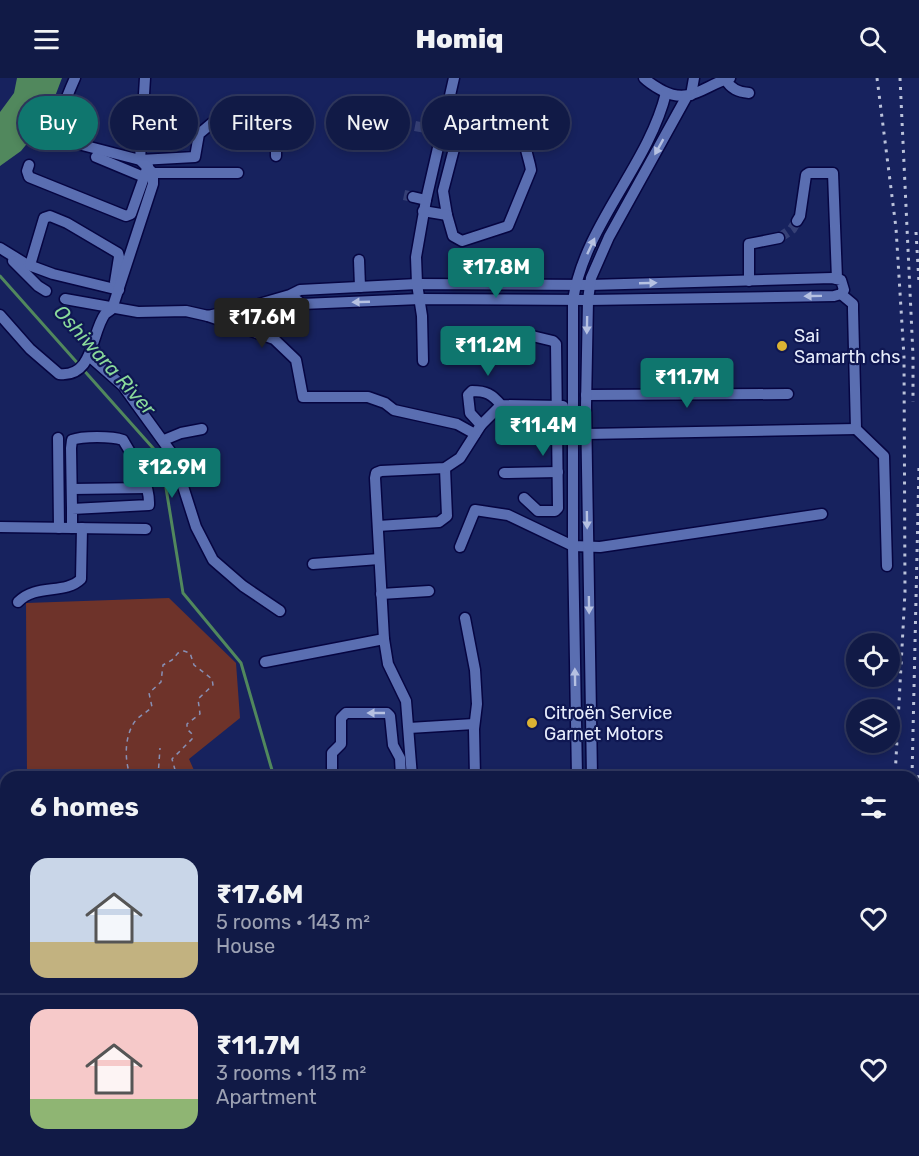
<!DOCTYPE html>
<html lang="en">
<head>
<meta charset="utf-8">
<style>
  body { margin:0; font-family:Rubik,sans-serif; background:#1e2751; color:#f1f3f6; height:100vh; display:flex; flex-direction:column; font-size:22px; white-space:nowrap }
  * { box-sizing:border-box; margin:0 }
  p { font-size:20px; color:#9ca1b3 }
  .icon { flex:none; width:33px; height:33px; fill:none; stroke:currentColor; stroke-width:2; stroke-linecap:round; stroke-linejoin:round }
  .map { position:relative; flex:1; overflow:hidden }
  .sheet { position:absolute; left:0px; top:693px; width:920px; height:386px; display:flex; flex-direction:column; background:#111a46; border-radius:18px 18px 0 0; box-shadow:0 3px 9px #0003,0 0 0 2px #30385f }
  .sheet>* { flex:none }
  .hud { position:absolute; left:18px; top:18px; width:600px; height:54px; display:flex; gap:12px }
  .buttons { position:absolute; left:846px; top:555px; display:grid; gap:12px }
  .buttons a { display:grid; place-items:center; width:54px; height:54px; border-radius:50%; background:#111a46; box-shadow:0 3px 9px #0003,0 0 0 2px #30385f; font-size:30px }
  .price { position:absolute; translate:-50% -51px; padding:0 14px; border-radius:6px; background:#0f766e; color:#fff; font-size:20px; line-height:39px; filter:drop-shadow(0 2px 3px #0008) }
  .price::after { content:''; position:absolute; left:50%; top:36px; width:18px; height:14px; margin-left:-9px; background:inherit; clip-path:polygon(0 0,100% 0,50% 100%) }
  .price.on { background:#222; color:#fff }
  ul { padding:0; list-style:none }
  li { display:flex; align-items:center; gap:18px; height:150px; padding:0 30px }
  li+li { border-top:2px solid #30385f }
  li span { display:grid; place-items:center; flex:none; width:168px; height:120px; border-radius:18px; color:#555 }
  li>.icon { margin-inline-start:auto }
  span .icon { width:72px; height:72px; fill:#fffc; stroke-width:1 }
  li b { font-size:26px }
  h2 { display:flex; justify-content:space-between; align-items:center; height:72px; padding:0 30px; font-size:26px }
  .pill { padding:0 21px; border-radius:27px; background:#111a46; box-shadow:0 3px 9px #0003,0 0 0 2px #30385f; font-size:21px; line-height:54px }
  .pill.on { background:#0f766e; color:#fff }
  header { display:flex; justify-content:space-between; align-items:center; height:78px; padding:0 30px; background:#111a46; font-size:27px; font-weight:800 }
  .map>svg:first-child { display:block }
</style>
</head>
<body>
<header><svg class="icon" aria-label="menu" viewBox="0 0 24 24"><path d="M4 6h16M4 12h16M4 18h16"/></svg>Homiq<svg class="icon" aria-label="search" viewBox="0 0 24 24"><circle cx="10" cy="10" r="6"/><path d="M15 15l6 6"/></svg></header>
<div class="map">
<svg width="919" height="1078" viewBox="0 0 919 1078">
  <rect width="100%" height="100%" fill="#17225e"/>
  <path fill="#6e332a" d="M169,520L236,585L240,640L189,681L197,699H27L26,525Z"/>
  <path fill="#51885d" d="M17,0H62L46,42L21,73L0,88V34L14,15Z"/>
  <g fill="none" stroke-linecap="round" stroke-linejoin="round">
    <g stroke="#51885d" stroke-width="3">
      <path d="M0,198L161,379L183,515L241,585L274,699"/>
      <path d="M309,1072L313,1078"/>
    </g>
    <g stroke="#364076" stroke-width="10" stroke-dasharray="10 5" stroke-linecap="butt">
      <path d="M415,48L430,51"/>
      <path d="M404,117L413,119"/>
      <path d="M779,160L792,151L797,143"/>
    </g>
    <defs>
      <g id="minor">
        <path d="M145,0L140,82L195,79L199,56L212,45L273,49L276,54V78"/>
        <path d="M644,0C650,6 656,9 663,13C690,27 705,7 730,0"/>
        <path d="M725,1C731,11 738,14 749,15"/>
        <path d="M691,17L694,0"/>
        <path d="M445,40L467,44L511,36L517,37L530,87L531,92L508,148L462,163L453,158L447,137L443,113L461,44"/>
        <path d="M96,79L144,99"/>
        <path d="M29,87L27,93L29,99L126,138L131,136L148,88"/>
        <path d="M153,95H238"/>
        <path d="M413,119L426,122"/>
        <path d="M423,133L447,137"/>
        <path d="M797,143L800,138L806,97L809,95H833L837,201"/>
        <path d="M0,170L26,186L53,196L119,212"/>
        <path d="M359,182L360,209"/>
        <path d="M13,183L38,208L46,213"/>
        <path d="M30,187L44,140L50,138L67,145L118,175L119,179L115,204"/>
        <path d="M749,203V166L779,160"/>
        <path d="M841,216L853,226V232L856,351L884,378L887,488"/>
        <path d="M65,221L138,234L186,233L208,238L249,229L290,217L300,212L417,206L590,207L832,200L841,202L844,212L841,216L834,218L588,222L420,221L302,226L290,217"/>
        <path d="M0,237L30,271L59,296C94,300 91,255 105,236C105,236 112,231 112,231L153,106V95L140,82L82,67L63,56C58,37 67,18 75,0"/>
        <path d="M208,238L274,261L296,282L303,319H368L385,325L394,332L457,346L475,356"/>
        <path d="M89,278L123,308L173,377L196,449L213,482L243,508L280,533"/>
        <path d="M423,283L422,238L417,206L416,179L426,122L454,0"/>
        <path d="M586,317L788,316"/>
        <path d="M481,347L470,335L468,317L472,313C486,313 492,316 501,327L563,328"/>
        <path d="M586,356L856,351"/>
        <path d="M58,360L59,450"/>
        <path d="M164,362L181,355L202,351"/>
        <path d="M504,395L558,394"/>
        <path d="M72,411L146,410"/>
        <path d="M524,420L538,433H555L558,430L556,266L553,263L528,257"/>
        <path d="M72,431L149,427C150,404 134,381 123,362C112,358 82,358 72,362L71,370L72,431V450"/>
        <path d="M378,448L439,444L447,438L445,390"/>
        <path d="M0,449L146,451"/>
        <path d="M460,469L475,432L508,437L573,468L600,469L822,436"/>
        <path d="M313,486L379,481"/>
        <path d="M381,516L429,513"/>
        <path d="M18,524C36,505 65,517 81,501L82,450"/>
        <path d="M465,540L475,592L477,626L474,651L475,699"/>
        <path d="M265,584L384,561"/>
        <path d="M409,650L474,646"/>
        <path d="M332,699V675L341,666V640L346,635H387L390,638L393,667L400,680L401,699"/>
        <path d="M412,699L406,623L388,586L384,561L375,400L376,395L381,393L445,390L460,380L481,347L501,327"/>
        <path d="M577,699L573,468V222C585,146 648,88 666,15"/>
        <path d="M592,699L586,328L588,222L591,200L609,159L687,18"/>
        <path d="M0,763H6"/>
        <path d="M0,995L6,996"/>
        <path d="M0,1070H6"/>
        <path d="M25,1072V1078"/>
        <path d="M47,1072V1078"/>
        <path d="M174,1072L175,1078"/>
        <path d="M470,1072L484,1078"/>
        <path d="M696,1072L697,1078"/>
        <path d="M195,1073L201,1078"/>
      </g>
    </defs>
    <use href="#minor" stroke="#060541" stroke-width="13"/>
    <g stroke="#8890b4" stroke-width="1.5" stroke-dasharray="4.5 4.5" stroke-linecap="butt">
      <path d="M131,699C124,683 124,657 136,642C141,637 147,634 152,629L149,615L161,604L163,587L172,582L178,575L184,573L190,575L194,587L212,601L213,607L198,621L200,636L187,646V651L192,656V661L172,681L177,699"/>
      <path d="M158,699L160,670"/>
    </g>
    <use href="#minor" stroke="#5a6eb1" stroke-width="10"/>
    <g stroke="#bbc2da" stroke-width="3" stroke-dasharray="3 6" stroke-linecap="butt">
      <path d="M877,0L896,150L904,279L905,514L895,699"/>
      <path d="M900,0L913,278V324"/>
      <path d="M916,154L919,205"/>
      <path d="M912,699L919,388"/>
      <path d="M914,763L919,695"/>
      <path d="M914,860L919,792"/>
      <path d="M914,960L919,890"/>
      <path d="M914,1048L919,1001"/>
      <path d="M861,1078V1072"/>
      <path d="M877,1078V1072"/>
      <path d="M901,1078V1072"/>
      <path d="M910,1078L911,1072"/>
    </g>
  </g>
  <defs><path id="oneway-solid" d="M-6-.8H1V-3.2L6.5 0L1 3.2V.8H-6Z" transform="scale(1.5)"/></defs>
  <g fill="#b6c1e2">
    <use href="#oneway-solid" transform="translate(659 69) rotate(119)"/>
    <use href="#oneway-solid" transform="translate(591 168) rotate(-65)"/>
    <use href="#oneway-solid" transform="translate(648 205) rotate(-2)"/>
    <use href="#oneway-solid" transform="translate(813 218) rotate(179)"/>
    <use href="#oneway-solid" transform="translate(361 224) rotate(178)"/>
    <use href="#oneway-solid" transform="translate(587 247) rotate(91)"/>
    <use href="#oneway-solid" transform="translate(587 442) rotate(89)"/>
    <use href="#oneway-solid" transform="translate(589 527) rotate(89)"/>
    <use href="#oneway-solid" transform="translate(575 599) rotate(-91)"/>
    <use href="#oneway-solid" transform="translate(376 635) rotate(-180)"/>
  </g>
  <g fill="#dbb233" stroke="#0f1752" stroke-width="2">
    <circle cx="782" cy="268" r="6"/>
    <circle cx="532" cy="645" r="6"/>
  </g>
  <g text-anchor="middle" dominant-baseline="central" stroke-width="4.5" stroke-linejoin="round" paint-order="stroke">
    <g font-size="18" fill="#e7edfc" stroke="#0f1752" text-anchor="start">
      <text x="794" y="258">Sai<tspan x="794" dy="21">Samarth chs</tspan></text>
      <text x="544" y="635">Citroën Service<tspan x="544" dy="21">Garnet Motors</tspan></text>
    </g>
    <g font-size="20" font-style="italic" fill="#8ada9b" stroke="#0f1752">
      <text transform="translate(105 282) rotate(48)">Oshiwara River</text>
    </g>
  </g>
</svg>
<div class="buttons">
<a><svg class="icon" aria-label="locate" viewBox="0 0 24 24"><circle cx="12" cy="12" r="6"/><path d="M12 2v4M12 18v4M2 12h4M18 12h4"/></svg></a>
<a><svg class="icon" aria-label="layers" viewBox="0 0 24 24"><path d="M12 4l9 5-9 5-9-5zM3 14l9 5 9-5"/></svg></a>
</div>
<b class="price" style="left:496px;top:221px">₹17.8M</b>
<b class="price on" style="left:262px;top:271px">₹17.6M</b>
<b class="price" style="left:488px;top:299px">₹11.2M</b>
<b class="price" style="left:687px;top:331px">₹11.7M</b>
<b class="price" style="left:543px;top:379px">₹11.4M</b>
<b class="price" style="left:172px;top:421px">₹12.9M</b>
<div class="hud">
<a class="pill on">Buy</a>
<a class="pill">Rent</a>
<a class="pill">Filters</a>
<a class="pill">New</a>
<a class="pill">Apartment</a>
</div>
<section class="sheet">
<h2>6 homes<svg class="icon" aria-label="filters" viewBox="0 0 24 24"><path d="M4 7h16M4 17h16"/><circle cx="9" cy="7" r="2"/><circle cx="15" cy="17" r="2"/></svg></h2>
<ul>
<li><span style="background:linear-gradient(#c9d6e8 70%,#c2b280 0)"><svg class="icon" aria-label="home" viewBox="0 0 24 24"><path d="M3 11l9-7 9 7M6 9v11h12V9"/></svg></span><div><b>₹17.6M</b><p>5 rooms · 143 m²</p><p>House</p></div><svg class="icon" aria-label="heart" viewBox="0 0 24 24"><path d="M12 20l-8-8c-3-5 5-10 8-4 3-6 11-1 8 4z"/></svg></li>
<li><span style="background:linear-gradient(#f6c9c9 75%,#8fb573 0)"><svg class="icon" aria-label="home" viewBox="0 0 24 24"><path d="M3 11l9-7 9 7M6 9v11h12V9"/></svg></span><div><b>₹11.7M</b><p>3 rooms · 113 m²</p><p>Apartment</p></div><svg class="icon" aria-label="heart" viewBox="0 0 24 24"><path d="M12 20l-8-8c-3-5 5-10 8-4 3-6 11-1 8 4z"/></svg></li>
</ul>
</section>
</div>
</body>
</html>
